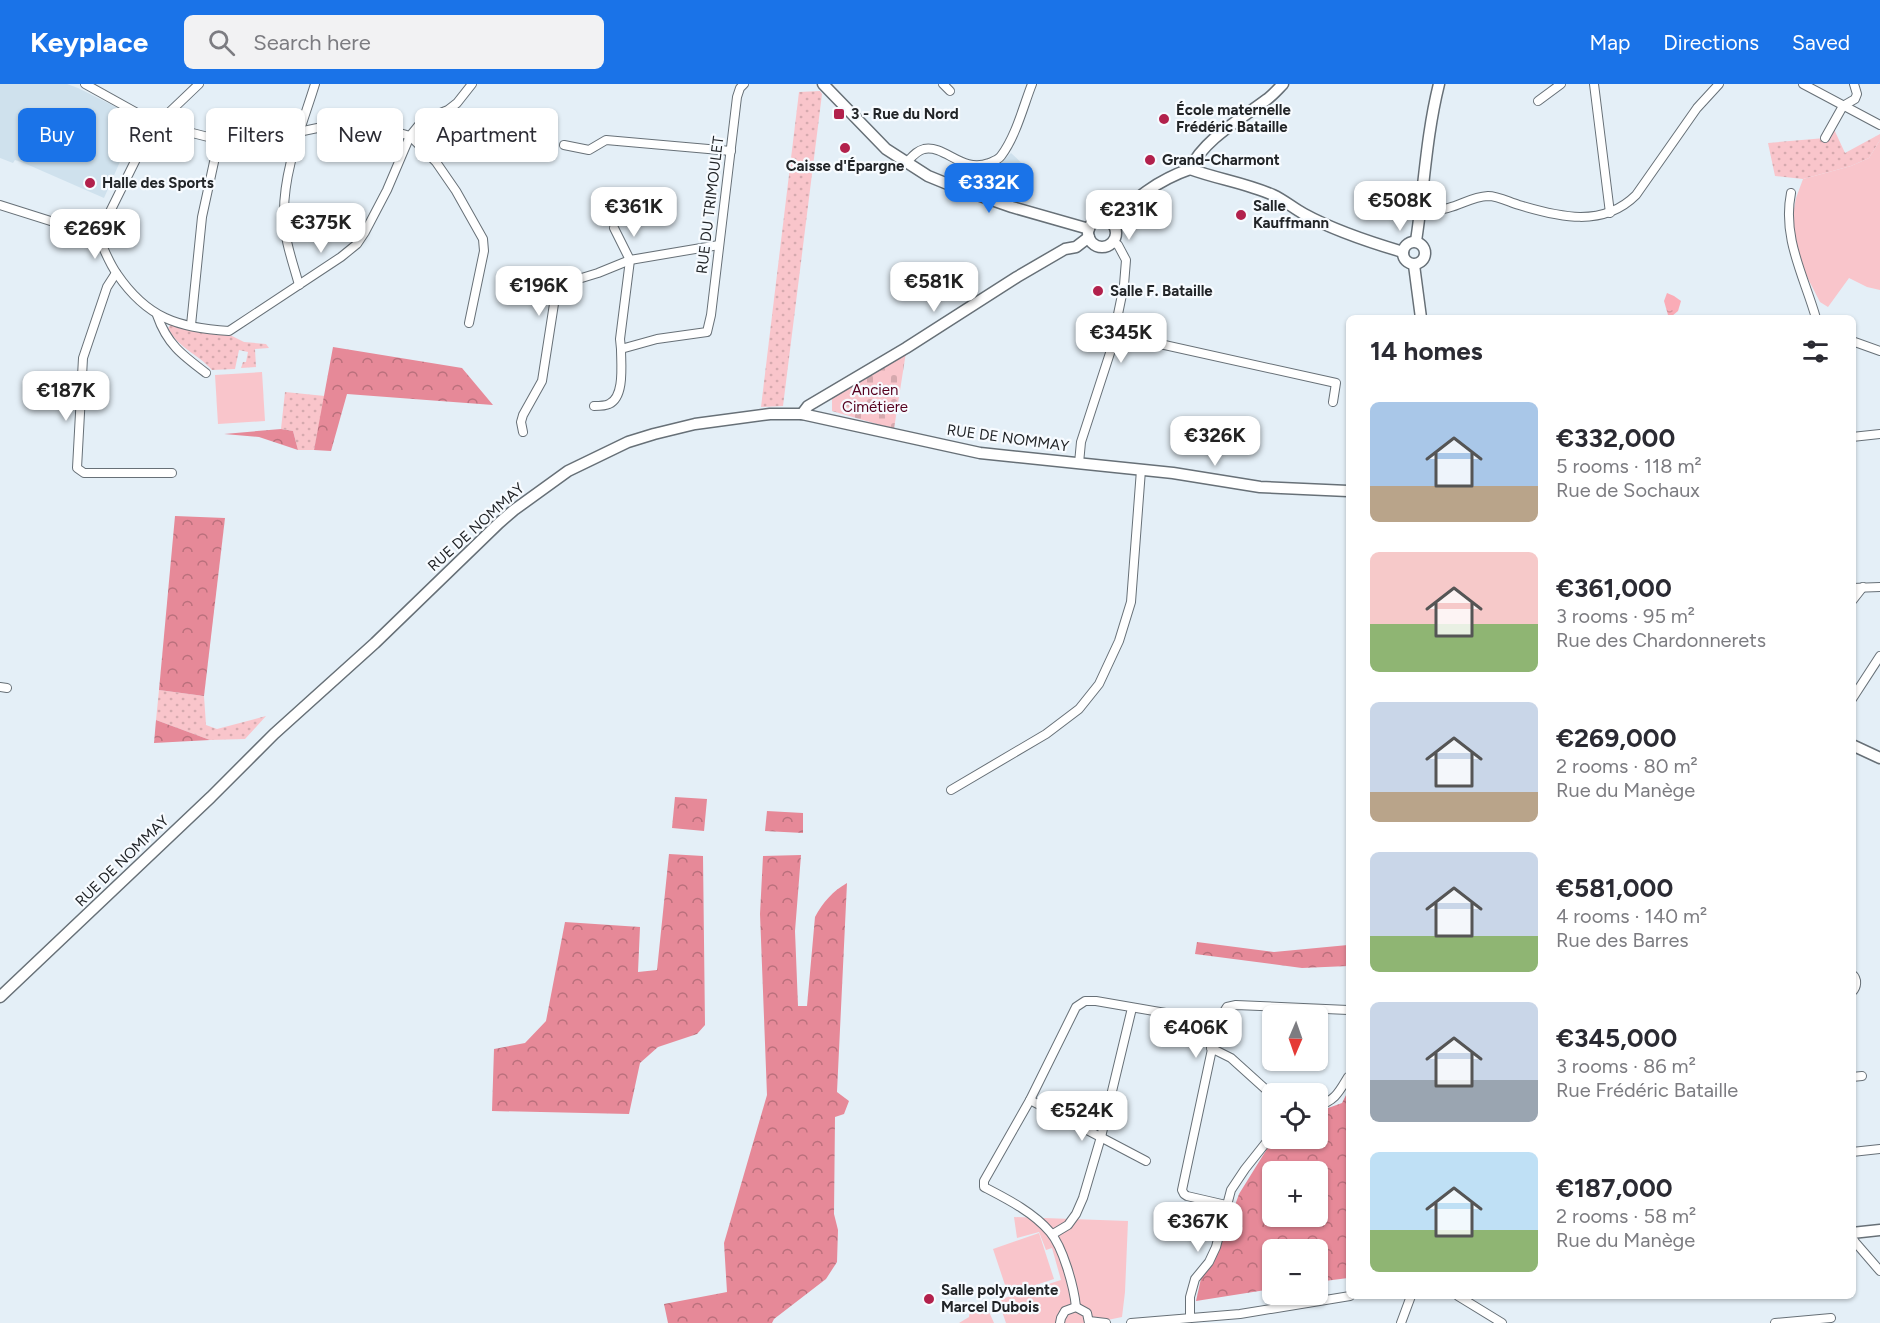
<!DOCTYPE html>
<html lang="en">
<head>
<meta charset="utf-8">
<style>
  body { margin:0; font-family:Figtree,sans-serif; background:#f2f2f3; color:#2b2b33; height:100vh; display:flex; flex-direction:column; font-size:22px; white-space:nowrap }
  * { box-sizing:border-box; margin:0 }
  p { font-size:20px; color:#7c7c81 }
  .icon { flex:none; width:33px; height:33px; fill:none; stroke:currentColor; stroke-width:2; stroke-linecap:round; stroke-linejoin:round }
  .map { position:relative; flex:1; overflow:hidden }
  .side { position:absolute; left:1346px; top:231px; width:510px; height:984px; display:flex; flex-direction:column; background:#fff; border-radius:9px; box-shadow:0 2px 4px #0004 }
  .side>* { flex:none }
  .hud { position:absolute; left:18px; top:24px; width:570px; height:54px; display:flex; gap:12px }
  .needle { width:39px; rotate:182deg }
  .fabs { position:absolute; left:1262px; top:921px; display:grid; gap:12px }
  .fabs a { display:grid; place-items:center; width:66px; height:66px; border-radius:9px; background:#fff; box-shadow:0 2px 4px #0004; font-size:30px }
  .price { position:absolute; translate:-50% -51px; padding:0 14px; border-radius:12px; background:#fff; color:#222; font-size:20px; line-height:39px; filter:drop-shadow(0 2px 3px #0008) }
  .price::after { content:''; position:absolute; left:50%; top:36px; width:18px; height:14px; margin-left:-9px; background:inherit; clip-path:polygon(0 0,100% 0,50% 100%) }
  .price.on { background:#1a73e8; color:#fff }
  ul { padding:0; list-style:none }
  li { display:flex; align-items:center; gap:18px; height:150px; padding:0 24px }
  li span { display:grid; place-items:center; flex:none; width:168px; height:120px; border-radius:9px; color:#555 }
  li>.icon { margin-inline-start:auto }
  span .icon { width:72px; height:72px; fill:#fffc; stroke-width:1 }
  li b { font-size:26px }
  h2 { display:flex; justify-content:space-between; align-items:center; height:72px; padding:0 24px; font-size:26px }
  .pill { padding:0 21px; border-radius:9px; background:#fff; box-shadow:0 2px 4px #0004; font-size:21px; line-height:54px }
  .pill.on { background:#1a73e8; color:#fff }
  header { display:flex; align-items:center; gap:36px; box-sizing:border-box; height:84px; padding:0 30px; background:#1a73e8; color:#fff }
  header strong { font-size:28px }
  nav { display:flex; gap:33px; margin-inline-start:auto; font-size:21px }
  .search { width:420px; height:54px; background:#f2f2f3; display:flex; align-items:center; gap:15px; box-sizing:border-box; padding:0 21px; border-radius:9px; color:#7c7c81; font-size:22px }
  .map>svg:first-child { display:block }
</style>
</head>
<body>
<header>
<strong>Keyplace</strong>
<div class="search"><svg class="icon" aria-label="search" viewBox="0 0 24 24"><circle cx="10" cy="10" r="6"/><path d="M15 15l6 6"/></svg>Search here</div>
<nav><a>Map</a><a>Directions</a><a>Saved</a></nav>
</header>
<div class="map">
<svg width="1880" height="1239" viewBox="0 0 1880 1239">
  <defs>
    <pattern id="grass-dots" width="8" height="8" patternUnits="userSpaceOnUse" patternTransform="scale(1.5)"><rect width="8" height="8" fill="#f9c5cb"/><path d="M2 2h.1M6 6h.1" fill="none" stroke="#d5a9ae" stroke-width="1.8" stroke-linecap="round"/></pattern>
    <pattern id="forest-crowns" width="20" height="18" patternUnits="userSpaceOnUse" patternTransform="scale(1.5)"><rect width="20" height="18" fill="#e68998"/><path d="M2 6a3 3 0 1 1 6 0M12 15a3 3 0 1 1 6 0" fill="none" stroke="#ba707c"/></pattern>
    <pattern id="cemetery-stones" width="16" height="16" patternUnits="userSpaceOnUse" patternTransform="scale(1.5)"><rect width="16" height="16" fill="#f9c5cb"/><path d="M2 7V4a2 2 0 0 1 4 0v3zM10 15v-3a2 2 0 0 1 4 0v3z" fill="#d5a9ae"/></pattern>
    <pattern id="water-ripples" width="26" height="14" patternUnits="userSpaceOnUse" patternTransform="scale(1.5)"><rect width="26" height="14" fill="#faacb7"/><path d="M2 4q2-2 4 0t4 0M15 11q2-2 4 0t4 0" fill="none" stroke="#d6949d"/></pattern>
  </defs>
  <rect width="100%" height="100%" fill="#e4eff7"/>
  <g fill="#cfe1ed">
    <path d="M0,0H67L78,4L144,37L145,41L133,65L126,64L104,114L24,79L15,76L13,79L0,74Z"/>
    <path d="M1011,69L1026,83L1016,92L1014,90L1008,96L1011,105L1004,112L977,103Z"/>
  </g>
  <g fill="url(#grass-dots)">
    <path d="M820,7L822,10L783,322L761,323L799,8Z"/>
    <path d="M1833,43L1845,69L1880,50V56L1869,74L1851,82L1803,95L1775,92L1768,59L1825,54Z"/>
    <path d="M171,240L228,250L244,258L266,260L269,264L255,265L256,283L241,284L243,278H246L248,268L239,266L235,285L212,286C197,269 179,265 168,244Z"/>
    <path d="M285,308L325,312L314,366H298L293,347L281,345Z"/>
    <path d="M159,606L204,612L206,641L217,645L266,632L245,655L210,656L156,636Z"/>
  </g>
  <g fill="url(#forest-crowns)" fill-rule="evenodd">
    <path d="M333,263L462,284L493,321L347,310L331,367L314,366Z"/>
    <path d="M281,345L293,347L298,366L259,353L224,350Z"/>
    <path d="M175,432L225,434L204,612L159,606Z"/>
    <path d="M156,636L210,656L154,659Z"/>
    <path d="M675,713L707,715L704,747L672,744Z"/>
    <path d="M767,727L803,729V749L765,747Z"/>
    <path d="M669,770L703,772L705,941L697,950L658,963L640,979L629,1030L492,1027L494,965L525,959L546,937L565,838L640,843L638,888L657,886Z"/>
    <path d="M801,771L795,847L798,922H807L815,833C823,818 833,807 847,799L837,1008L849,1017L844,1030L835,1033L834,1130L838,1146L837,1178L826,1195L774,1235L772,1239H668L664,1220L727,1208L724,1159L767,1011L760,830L763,772Z"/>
    <path d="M1197,858L1274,868L1348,861V882L1302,884L1195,870Z"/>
    <path d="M1348,1007V1194L1317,1198V1166H1272V1205L1196,1217L1202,1190L1224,1152L1239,1110L1270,1060L1276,1055L1317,1054V1028L1342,1019ZM1272,1088H1317V1132H1272Z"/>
  </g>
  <path fill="url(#cemetery-stones)" d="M906,268L894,345L832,327V314Z"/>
  <g fill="#f9c5cb">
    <path d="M1880,56V206L1867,203L1849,194L1828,223L1820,218L1802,183L1795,157L1793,130L1796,114L1803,95L1851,82L1869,74Z"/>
    <path d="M262,288L265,337L218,340L215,291Z"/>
    <path d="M1014,1133L1128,1137L1125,1208L1122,1233L1093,1239H1006L998,1216L1061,1196L1052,1164L1046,1166L1039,1148L1017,1154Z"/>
    <path d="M1039,1149L1054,1195L1008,1210L993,1165Z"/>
    <path d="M983,1221L990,1230L994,1239H959L969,1233L970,1225Z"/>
  </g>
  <path fill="url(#water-ripples)" d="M1667,209L1674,212L1681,217L1678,227L1672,232L1668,231L1664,217Z"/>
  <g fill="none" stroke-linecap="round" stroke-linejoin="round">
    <defs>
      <g id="minor">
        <path d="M85,0L157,40L216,55L251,58L327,42L372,41L410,52L436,78L456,107L483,155L484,167L469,239"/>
        <path d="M943,0L950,7"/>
        <path d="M1594,0L1610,129"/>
        <path d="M1803,0L1880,41"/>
        <path d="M1538,17L1561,0"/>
        <path d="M1825,54L1843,22L1855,15L1857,10L1854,0"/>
        <path d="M564,61L589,66L606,56L731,67"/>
        <path d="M906,79C912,73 916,67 924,65C946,61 961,89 989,79C994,77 998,76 1001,72C1016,52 1023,23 1032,0"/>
        <path d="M1791,109C1782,154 1804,192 1816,234"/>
        <path d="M0,121L98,152C104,165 109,179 117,190C147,234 178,244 229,247L341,173L357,160L365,148L387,106L410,52L423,36L448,26L457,19L472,0"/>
        <path d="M1421,123C1430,125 1439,127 1448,124C1463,120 1472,113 1488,112C1498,112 1509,118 1519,121C1559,133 1603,144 1636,111L1697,24L1719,0"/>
        <path d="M614,144L630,176"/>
        <path d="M98,152L143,61L157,40L199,0"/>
        <path d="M630,176L620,255L621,265L657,255L707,248L711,231L737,13L740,4L744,0"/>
        <path d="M116,189L107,203L83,274L77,384L84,389H172"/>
        <path d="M299,201C293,179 284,155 284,132C283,87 302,42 315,0"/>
        <path d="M157,231C167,260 182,271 206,289"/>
        <path d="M191,241L202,133L219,55"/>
        <path d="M1115,250L1336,299L1333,318"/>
        <path d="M1852,257L1880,267"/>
        <path d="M594,322C599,322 605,322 609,320C625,313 621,280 621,265"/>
        <path d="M523,348L521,338L523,331L542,297L556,207L562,200L598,189L630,176L719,161"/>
        <path d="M1852,353L1880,350"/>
        <path d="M1079,379L1081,358L1110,269L1124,201L1126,176L1118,161L1113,158"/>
        <path d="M1852,504L1880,503"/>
        <path d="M1852,517L1863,503"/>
        <path d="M0,603L7,604"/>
        <path d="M1852,615L1880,572"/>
        <path d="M951,706L1046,650L1079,625L1099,600L1119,557L1131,518L1141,386"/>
        <path d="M1852,890C1858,895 1857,903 1852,908"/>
        <path d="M1211,964L1231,974L1272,1011"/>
        <path d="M1852,993L1862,992"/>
        <path d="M1030,1016L1146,1077"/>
        <path d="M1317,1022C1335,1017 1339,1008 1348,993"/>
        <path d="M1852,1068L1880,1065"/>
        <path d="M1226,1121L1187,1112L1184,1110L1182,1106L1218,937L1227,923L1236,921L1348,926"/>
        <path d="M1053,1150L1068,1141L1076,1130L1083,1114L1101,1053L1132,924"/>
        <path d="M1852,1153L1855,1158L1880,1187"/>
        <path d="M1458,1212L1502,1239"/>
        <path d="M1076,1223C1074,1203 1063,1163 1050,1148C1033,1128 1007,1115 984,1103V1097L1030,1016L1076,923L1085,917H1096L1177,931"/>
        <path d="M1190,1234V1213L1195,1195L1209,1178L1216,1163L1231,1106L1245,1085L1272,1051"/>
        <path d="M1089,1237L1106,1239"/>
        <path d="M1060,1239L1061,1234L1065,1227L1076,1223L1087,1229L1089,1239"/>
        <path d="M1131,1239L1240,1230L1350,1212"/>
        <path d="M1401,1239L1411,1212"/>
        <path d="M1775,1239L1831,1234"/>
      </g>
      <g id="tertiary">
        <path d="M823,0L886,65L928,92L955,103L1012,123L1089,145"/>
        <path d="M1190,85C1217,95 1246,99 1273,111C1284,116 1293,124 1304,130C1335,147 1369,158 1403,168"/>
        <path d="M1190,85C1204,55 1241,35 1266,16C1272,12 1278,5 1283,0"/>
        <circle cx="1102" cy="149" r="14"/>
        <path d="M1110,138C1134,115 1158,96 1190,85"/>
        <path d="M1416,157C1424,105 1426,52 1439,0"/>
        <circle cx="1414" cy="169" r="11"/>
        <path d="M1414,181L1421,234"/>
        <path d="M802,330L808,322L906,264L1017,193L1065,165L1076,163L1089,153"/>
        <path d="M1852,661L1880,674"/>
        <path d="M0,913L211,713L274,650L375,559L499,439L514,426L568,387L628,358L654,350L695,340L770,330H802L980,369L1173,389L1260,403L1348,407"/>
        <path d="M1852,1149L1880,1146"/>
      </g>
    </defs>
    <use href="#minor" stroke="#677077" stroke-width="10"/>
    <use href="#tertiary" stroke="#677077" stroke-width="13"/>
    <use href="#minor" stroke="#fff" stroke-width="8"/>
    <use href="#tertiary" stroke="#fff" stroke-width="10"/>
  </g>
  <g fill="#b2214c" stroke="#f7fbff" stroke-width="2">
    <rect x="833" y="24" width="12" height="12" rx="3"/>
    <circle cx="1164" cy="35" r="6"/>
    <circle cx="845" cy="64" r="6"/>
    <circle cx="1150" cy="76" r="6"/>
    <circle cx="90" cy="99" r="6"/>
    <circle cx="1241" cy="131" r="6"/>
    <circle cx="1098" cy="207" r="6"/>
    <circle cx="929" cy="1215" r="6"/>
  </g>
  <g text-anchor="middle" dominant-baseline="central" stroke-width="4.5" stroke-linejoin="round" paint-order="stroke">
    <g font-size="15" font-weight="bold" fill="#222528" stroke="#f7fbff" text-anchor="start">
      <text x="1176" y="26">École maternelle<tspan x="1176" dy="17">Frédéric Bataille</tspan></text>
      <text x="851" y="30">3 - Rue du Nord</text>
      <text x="1162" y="76">Grand-Charmont</text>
      <text x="845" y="82" text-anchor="middle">Caisse d'Épargne</text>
      <text x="102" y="99">Halle des Sports</text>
      <text x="1253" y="122">Salle<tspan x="1253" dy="17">Kauffmann</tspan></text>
      <text x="1110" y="207">Salle F. Bataille</text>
      <text x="941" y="1206">Salle polyvalente<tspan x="941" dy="17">Marcel Dubois</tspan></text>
    </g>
    <g font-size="15" fill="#222528" stroke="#f7fbff">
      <text transform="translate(710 121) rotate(-83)">RUE DU TRIMOULET</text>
      <text transform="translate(1008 354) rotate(8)">RUE DE NOMMAY</text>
      <text transform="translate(476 443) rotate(-42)">RUE DE NOMMAY</text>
      <text transform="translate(122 777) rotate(-44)">RUE DE NOMMAY</text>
    </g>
    <g font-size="15" fill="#56011e" stroke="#f7fbff">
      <text x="875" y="306">Ancien<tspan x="875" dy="17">Cimétiere</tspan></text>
    </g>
  </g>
</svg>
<div class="fabs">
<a><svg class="needle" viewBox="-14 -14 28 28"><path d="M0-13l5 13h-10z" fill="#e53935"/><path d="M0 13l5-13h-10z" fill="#7c7c81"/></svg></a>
<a><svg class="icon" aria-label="locate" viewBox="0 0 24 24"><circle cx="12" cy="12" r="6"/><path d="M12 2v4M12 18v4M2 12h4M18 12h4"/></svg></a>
<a>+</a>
<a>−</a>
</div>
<b class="price on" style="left:989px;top:130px">€332K</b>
<b class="price" style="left:1400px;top:148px">€508K</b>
<b class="price" style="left:634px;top:154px">€361K</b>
<b class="price" style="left:1129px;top:157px">€231K</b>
<b class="price" style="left:321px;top:170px">€375K</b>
<b class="price" style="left:95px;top:176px">€269K</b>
<b class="price" style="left:934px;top:229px">€581K</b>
<b class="price" style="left:539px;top:233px">€196K</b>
<b class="price" style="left:1121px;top:280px">€345K</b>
<b class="price" style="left:66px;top:338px">€187K</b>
<b class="price" style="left:1215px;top:383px">€326K</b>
<b class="price" style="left:1196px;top:975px">€406K</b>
<b class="price" style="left:1082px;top:1058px">€524K</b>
<b class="price" style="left:1198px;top:1169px">€367K</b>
<div class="hud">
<a class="pill on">Buy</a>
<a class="pill">Rent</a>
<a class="pill">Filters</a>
<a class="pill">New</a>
<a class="pill">Apartment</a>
</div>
<section class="side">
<h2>14 homes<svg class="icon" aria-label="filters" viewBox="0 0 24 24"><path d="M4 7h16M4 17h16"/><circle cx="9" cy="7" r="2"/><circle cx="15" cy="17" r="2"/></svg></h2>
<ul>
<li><span style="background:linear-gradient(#a9c7e8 70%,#b9a48a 0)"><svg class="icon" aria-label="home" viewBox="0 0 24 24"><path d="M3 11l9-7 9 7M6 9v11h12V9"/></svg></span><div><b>€332,000</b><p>5 rooms · 118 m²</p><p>Rue de Sochaux</p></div></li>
<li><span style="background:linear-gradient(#f6c9c9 60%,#8fb573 0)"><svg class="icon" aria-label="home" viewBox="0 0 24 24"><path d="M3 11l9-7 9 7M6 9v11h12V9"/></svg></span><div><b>€361,000</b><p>3 rooms · 95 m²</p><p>Rue des Chardonnerets</p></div></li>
<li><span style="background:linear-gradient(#c9d6e8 75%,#b9a48a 0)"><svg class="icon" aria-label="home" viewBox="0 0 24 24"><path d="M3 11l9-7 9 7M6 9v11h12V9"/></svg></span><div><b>€269,000</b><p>2 rooms · 80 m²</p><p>Rue du Manège</p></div></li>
<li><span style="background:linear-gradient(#c9d6e8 70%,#8fb573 0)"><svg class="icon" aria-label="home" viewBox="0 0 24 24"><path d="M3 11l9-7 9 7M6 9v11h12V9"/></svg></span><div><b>€581,000</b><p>4 rooms · 140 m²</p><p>Rue des Barres</p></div></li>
<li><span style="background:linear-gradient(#c9d6e8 65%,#9aa5b1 0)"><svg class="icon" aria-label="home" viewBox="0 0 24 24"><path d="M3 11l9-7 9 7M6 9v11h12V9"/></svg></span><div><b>€345,000</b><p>3 rooms · 86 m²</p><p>Rue Frédéric Bataille</p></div></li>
<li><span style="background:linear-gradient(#bfe0f5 65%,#8fb573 0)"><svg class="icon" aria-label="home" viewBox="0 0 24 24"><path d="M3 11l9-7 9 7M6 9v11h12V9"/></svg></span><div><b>€187,000</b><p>2 rooms · 58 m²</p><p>Rue du Manège</p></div></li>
</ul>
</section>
</div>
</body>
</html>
